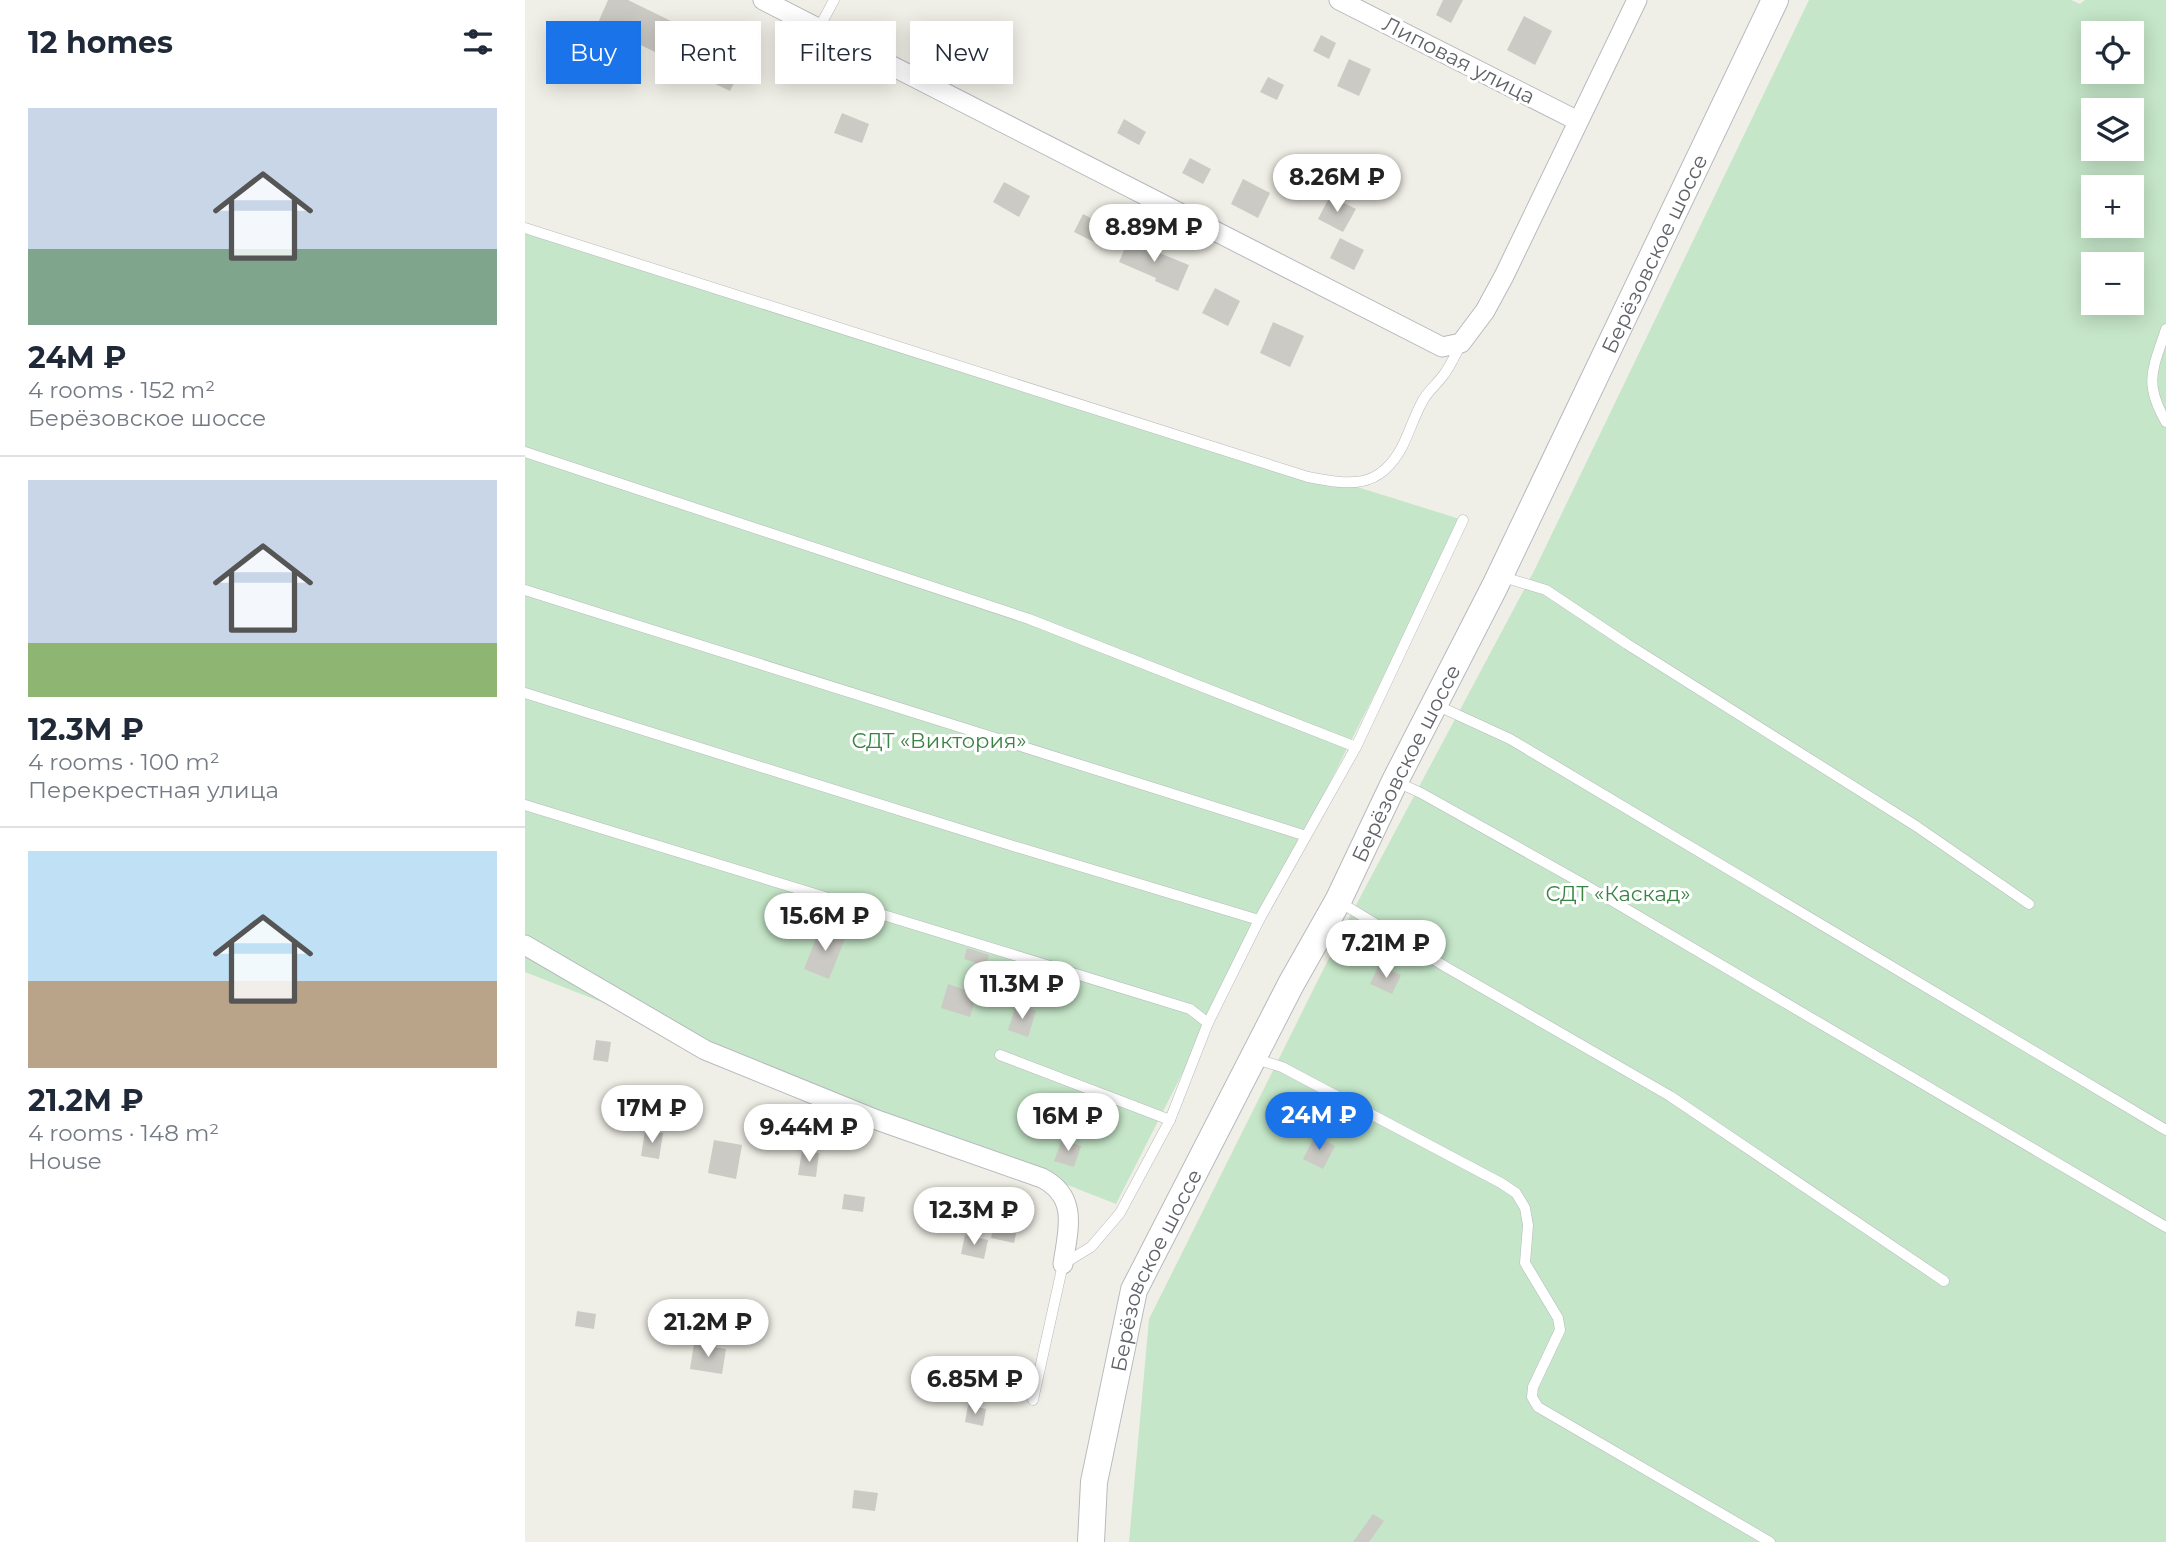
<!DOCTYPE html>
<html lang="en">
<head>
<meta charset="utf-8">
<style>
  body { margin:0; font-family:Montserrat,sans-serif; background:#f6f6f7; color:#1f2937; height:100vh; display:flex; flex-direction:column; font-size:26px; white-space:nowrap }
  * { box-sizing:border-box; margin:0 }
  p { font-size:23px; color:#747a83 }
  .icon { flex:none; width:38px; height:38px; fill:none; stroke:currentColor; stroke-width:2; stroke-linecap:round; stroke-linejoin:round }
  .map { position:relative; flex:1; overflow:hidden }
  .sheet { display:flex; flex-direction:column; background:#fff; width:525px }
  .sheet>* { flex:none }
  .guide { position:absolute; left:21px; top:21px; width:665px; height:63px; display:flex; gap:14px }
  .controls { position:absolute; left:1556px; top:21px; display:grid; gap:14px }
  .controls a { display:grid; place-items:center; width:63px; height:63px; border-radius:0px; background:#fff; box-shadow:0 4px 18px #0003; font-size:35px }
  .price { position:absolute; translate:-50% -60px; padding:0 16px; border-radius:24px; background:#fff; color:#222; font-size:23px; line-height:46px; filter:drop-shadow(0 2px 4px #0008) }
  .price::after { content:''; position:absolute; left:50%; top:42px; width:21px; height:16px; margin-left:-10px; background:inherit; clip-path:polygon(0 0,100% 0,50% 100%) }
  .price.current { background:#1a73e8; color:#fff }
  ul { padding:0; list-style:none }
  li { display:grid; align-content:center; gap:14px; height:371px; padding:0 28px }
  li+li { border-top:2px solid #e0e1e3 }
  li span { display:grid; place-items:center; height:217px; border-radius:0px; color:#555 }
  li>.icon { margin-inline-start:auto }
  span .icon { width:126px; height:126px; fill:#fffc; stroke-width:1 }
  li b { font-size:30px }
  h2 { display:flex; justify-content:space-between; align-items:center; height:84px; padding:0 28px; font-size:30px }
  .chip { padding:0 24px; border-radius:0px; background:#fff; box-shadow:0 4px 18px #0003; font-size:24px; line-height:63px }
  .chip.current { background:#1a73e8; color:#fff }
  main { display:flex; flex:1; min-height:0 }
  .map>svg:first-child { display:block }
</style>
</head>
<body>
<main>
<section class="sheet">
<h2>12 homes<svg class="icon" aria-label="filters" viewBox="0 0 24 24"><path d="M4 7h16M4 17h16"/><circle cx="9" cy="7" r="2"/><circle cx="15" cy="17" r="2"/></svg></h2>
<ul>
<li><span style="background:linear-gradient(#c9d6e8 65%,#7fa58c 0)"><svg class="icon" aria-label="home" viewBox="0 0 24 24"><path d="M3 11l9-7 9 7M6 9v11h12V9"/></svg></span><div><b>24M ₽</b><p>4 rooms · 152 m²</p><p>Берёзовское шоссе</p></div></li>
<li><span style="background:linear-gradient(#c9d6e8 75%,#8fb573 0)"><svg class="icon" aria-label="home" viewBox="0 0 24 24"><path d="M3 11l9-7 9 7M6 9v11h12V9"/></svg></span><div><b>12.3M ₽</b><p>4 rooms · 100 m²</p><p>Перекрестная улица</p></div></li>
<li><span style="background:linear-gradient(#bfe0f5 60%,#b9a48a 0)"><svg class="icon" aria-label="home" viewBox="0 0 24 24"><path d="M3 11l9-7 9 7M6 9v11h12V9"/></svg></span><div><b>21.2M ₽</b><p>4 rooms · 148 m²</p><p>House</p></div></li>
</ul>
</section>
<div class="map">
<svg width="1641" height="1542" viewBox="0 0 1641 1542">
  <rect width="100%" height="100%" fill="#f0efe7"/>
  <g fill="#c5e6c8" fill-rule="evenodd">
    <path d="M1284,0H1546L1555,4L1560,0H1641V1542H604L624,1319L823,920L1010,569ZM1568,33H1606V72H1568ZM1568,110H1606V149H1568ZM1568,187H1606V226H1568ZM1568,264H1606V303H1568Z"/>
    <path d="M0,227L938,520L591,1204L0,972Z"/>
  </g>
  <g fill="#cccac4">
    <path d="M83,0H103L146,21L130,52L89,32L79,56L62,48Z"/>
    <path d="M918,0H938L926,23L911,15Z"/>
    <path d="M999,16L1027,31L1010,65L982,50Z"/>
    <path d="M167,22L191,35L183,52L159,39Z"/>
    <path d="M796,35L811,43L804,59L788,51Z"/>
    <path d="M192,55L217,67L205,91L180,79Z"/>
    <path d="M824,59L846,69L834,96L812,86Z"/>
    <path d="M743,77L759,85L752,100L735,92Z"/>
    <path d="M317,113L344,124L337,143L309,133Z"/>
    <path d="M599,119L621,132L614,145L592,133Z"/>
    <path d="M665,158L686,169L678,184L657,173Z"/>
    <path d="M718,179L745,193L733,218L706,204Z"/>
    <path d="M479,182L505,196L494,217L468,202Z"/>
    <path d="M805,196L831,209L818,232L793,219Z"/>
    <path d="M558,214L579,225L569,242L549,232Z"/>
    <path d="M605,236L629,246L627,250L664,265L653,291L630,281L631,278L594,262Z"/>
    <path d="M815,238L839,250L829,270L805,258Z"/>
    <path d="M690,288L715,301L703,326L677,313Z"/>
    <path d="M748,322L779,336L765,367L735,353Z"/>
    <path d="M296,926L321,936L304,979L279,969Z"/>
    <path d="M442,948L464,955L461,966L439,959Z"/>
    <path d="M854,965L876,975L867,994L845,984Z"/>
    <path d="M423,984L452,994L445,1017L416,1008Z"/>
    <path d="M491,1005L511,1011L503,1037L483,1030Z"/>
    <path d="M71,1040L86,1042L83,1062L68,1060Z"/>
    <path d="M120,1131L138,1133L134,1159L116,1156Z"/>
    <path d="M790,1136L810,1146L798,1169L778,1159Z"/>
    <path d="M537,1139L556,1146L549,1167L529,1161Z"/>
    <path d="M189,1140L217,1145L211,1179L183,1173Z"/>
    <path d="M277,1151L294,1153L291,1177L273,1175Z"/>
    <path d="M319,1194L340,1197L338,1212L317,1209Z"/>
    <path d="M470,1220L493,1225L489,1243L466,1238Z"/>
    <path d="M440,1235L463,1240L459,1259L436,1254Z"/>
    <path d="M52,1311L71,1314L69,1329L50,1326Z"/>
    <path d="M169,1344L201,1349L197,1374L165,1369Z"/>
    <path d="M443,1405L461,1409L458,1426L440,1422Z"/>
    <path d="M329,1490L353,1493L350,1511L327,1508Z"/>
    <path d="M848,1514L859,1521L844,1542H828Z"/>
  </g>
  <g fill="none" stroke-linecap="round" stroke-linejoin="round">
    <defs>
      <g id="lane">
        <path d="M294,28L309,0"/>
        <path d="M0,228L783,477C825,485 854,490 877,447C884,433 889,417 897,402C902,392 910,386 917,377C925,367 930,355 936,344"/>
        <path d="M1641,329C1628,369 1618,382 1641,422"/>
        <path d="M0,452L504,619L831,747"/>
        <path d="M975,576L1021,590L1102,644L1391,826L1504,904"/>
        <path d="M0,590L778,835"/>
        <path d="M0,693L485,845L734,920"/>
        <path d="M911,705L985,739L1641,1130"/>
        <path d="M872,782L896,793L1062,886L1641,1227"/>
        <path d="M0,805L665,1009L683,1023"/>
        <path d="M813,901L921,967L1145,1096L1419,1281"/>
        <path d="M475,1055L645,1120"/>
        <path d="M728,1058L757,1067L976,1183L991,1193L1000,1208L1003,1225L1000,1263L1033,1318L1035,1330L1008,1387L1007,1397L1013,1407L1245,1542"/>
        <path d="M508,1400L538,1264L566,1247L595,1213L645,1120L683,1023L734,920L831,747L938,520"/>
      </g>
      <g id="street">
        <path d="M238,0L917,347L936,343L960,311L979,276L1112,0"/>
        <path d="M814,0L1053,121"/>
        <path d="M0,945L180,1050L352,1120L517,1178C554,1197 543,1230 538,1264"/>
      </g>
      <g id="secondary">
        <path id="s1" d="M566,1542L569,1482L609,1290L766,984L813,901L870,781L970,586L1250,0"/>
      </g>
    </defs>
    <use href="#lane" stroke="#b7b9bd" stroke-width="11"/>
    <use href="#street" stroke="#b7b9bd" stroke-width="21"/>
    <use href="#secondary" stroke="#b6b9be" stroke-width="28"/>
    <use href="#lane" stroke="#fff" stroke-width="10"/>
    <use href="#street" stroke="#fff" stroke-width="19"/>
    <use href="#secondary" stroke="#fff" stroke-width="26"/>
  </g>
  <g text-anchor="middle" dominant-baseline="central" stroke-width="6" stroke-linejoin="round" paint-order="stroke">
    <g font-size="21" fill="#5f6267" stroke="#fff">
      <text transform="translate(934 60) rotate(27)">Липовая улица</text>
      <text stroke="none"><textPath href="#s1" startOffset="1416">Берёзовское шоссе</textPath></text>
      <text stroke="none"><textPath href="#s1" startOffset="849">Берёзовское шоссе</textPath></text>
      <text stroke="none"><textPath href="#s1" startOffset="282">Берёзовское шоссе</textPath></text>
    </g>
    <g font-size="21" fill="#398343" stroke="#fff">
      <text x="414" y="740">СДТ «Виктория»</text>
      <text x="1093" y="893">СДТ «Каскад»</text>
    </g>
  </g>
</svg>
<div class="controls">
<a><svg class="icon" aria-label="locate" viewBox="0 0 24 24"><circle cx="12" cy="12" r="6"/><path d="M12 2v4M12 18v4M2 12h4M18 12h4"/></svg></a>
<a><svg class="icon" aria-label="layers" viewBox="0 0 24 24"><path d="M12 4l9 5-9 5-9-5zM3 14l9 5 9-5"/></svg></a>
<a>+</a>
<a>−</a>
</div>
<b class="price" style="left:812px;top:214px">8.26M ₽</b>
<b class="price" style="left:629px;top:264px">8.89M ₽</b>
<b class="price" style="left:300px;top:953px">15.6M ₽</b>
<b class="price" style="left:861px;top:980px">7.21M ₽</b>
<b class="price" style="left:497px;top:1021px">11.3M ₽</b>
<b class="price" style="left:127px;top:1145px">17M ₽</b>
<b class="price current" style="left:794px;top:1152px">24M ₽</b>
<b class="price" style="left:543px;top:1153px">16M ₽</b>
<b class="price" style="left:284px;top:1164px">9.44M ₽</b>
<b class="price" style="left:449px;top:1247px">12.3M ₽</b>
<b class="price" style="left:183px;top:1359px">21.2M ₽</b>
<b class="price" style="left:450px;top:1416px">6.85M ₽</b>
<div class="guide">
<a class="chip current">Buy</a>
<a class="chip">Rent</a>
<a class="chip">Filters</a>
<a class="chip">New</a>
</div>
</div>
</main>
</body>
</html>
